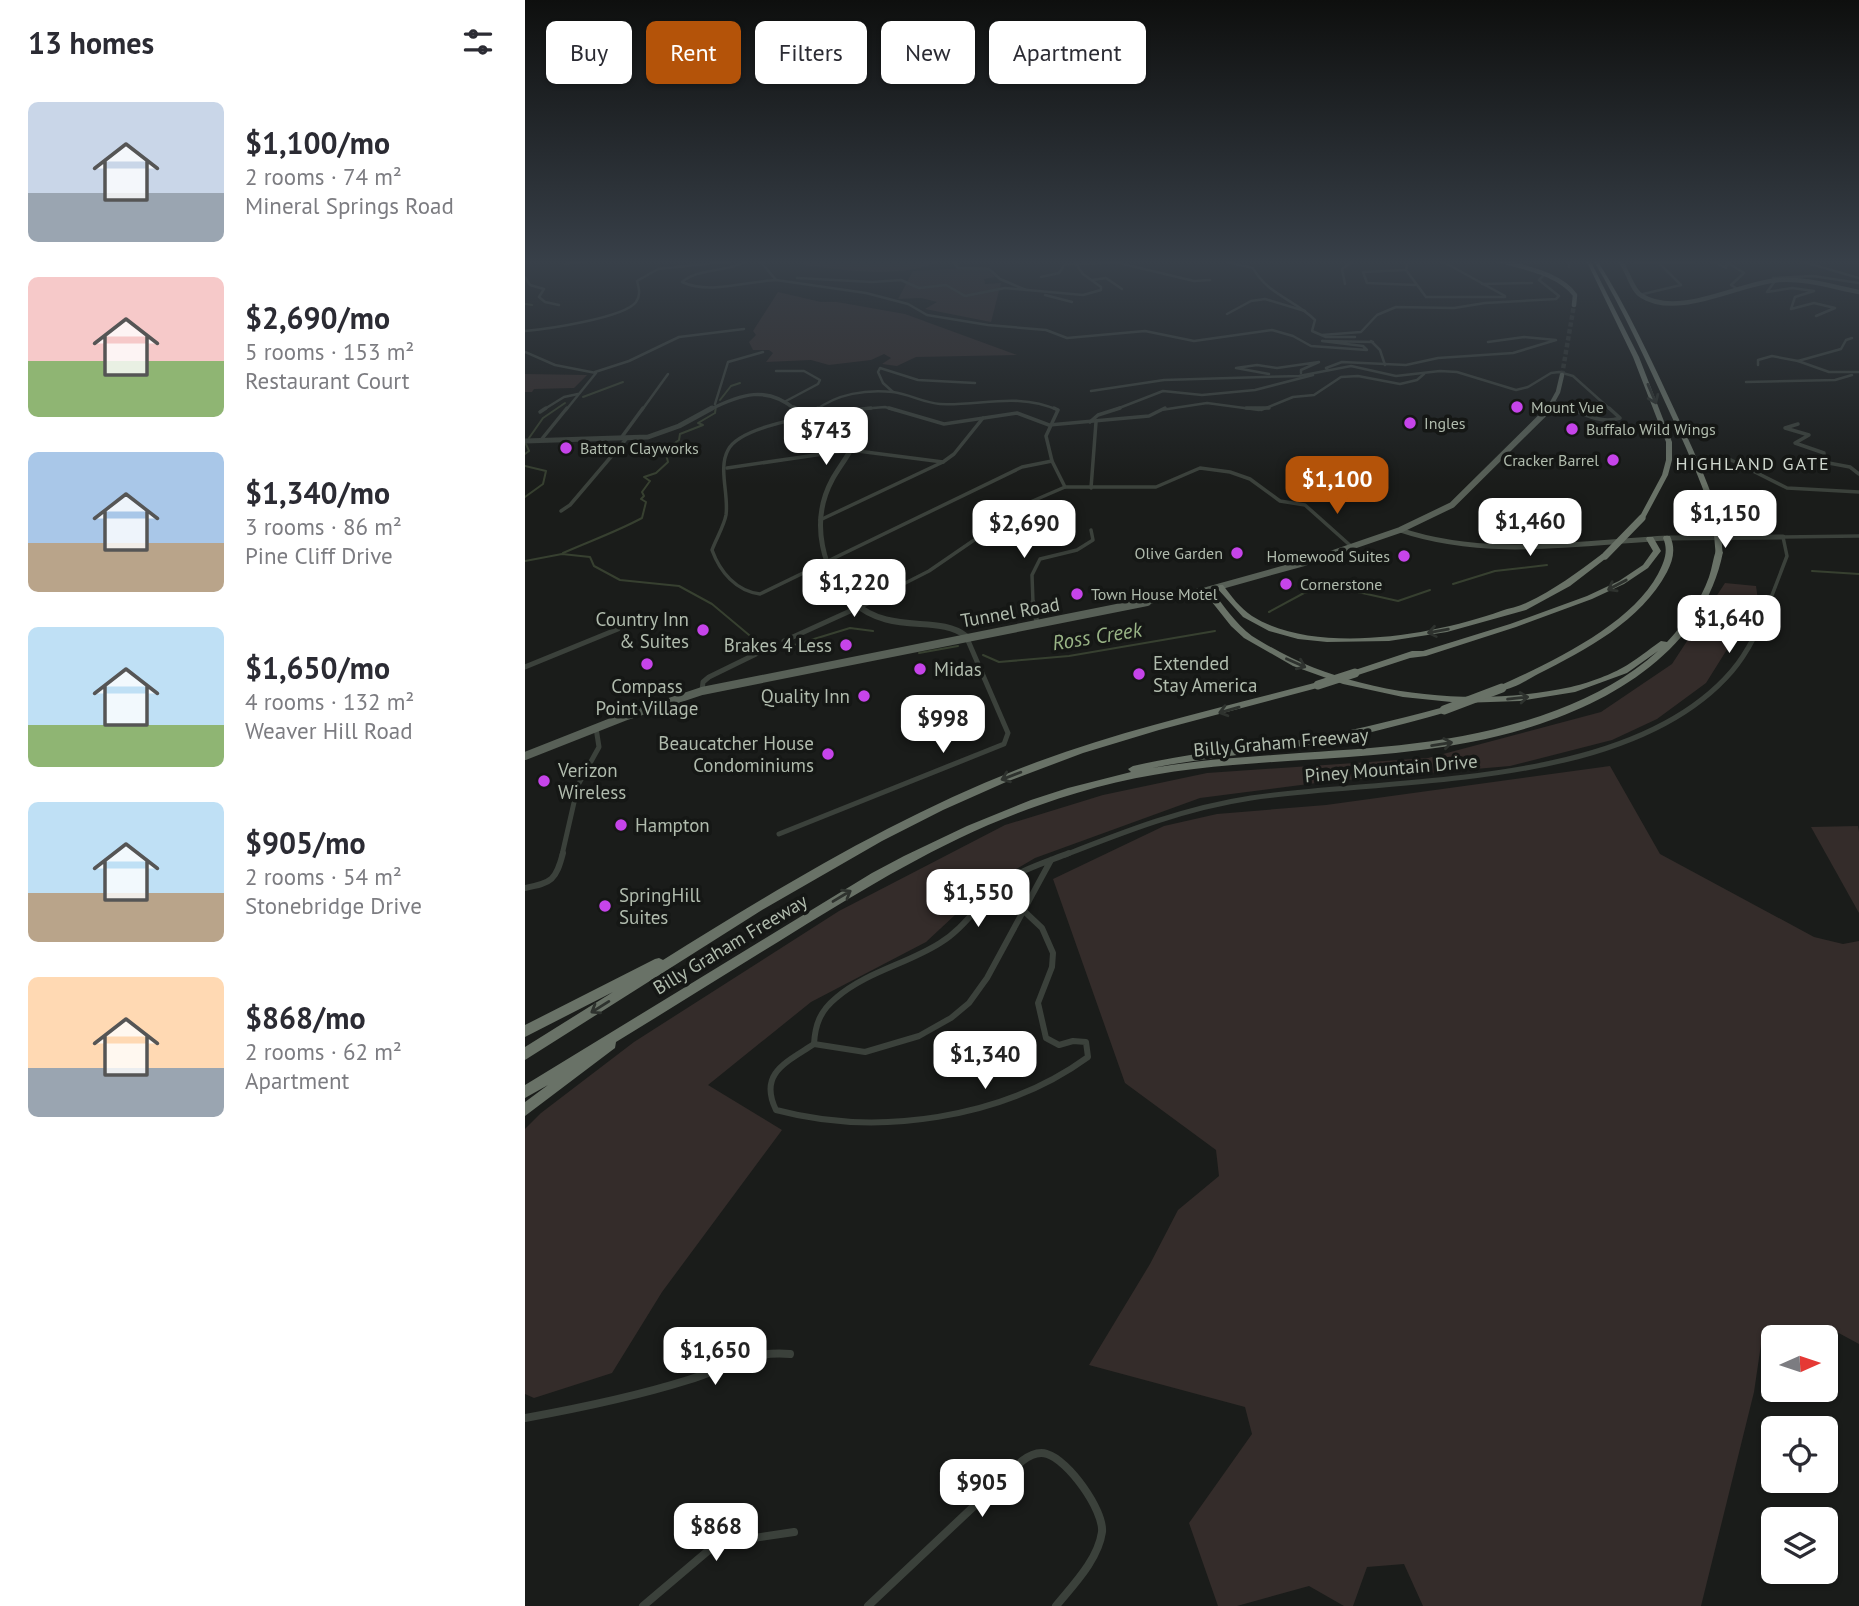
<!DOCTYPE html>
<html lang="en">
<head>
<meta charset="utf-8">
<style>
  body { margin:0; font-family:"PT Sans",sans-serif; background:#f7f7f7; color:#2b2b33; height:100vh; display:flex; flex-direction:column; font-size:26px; white-space:nowrap }
  * { box-sizing:border-box; margin:0 }
  p { font-size:23px; color:#7c7c81 }
  .icon { flex:none; width:38px; height:38px; fill:none; stroke:currentColor; stroke-width:2; stroke-linecap:round; stroke-linejoin:round }
  .map { position:relative; flex:1; overflow:hidden }
  .drawer { display:flex; flex-direction:column; background:#fff; width:525px }
  .drawer>* { flex:none }
  .guide { position:absolute; left:21px; top:21px; width:665px; height:63px; display:flex; gap:14px }
  .needle { width:46px; rotate:87deg }
  .tools { position:absolute; left:1236px; top:1325px; display:grid; gap:14px }
  .tools a { display:grid; place-items:center; width:77px; height:77px; border-radius:10px; background:#fff; box-shadow:0 2px 5px #0004; font-size:35px }
  .price { position:absolute; translate:-50% -60px; padding:0 16px; border-radius:14px; background:#fff; color:#222; font-size:23px; line-height:46px; filter:drop-shadow(0 2px 4px #0008) }
  .price::after { content:''; position:absolute; left:50%; top:42px; width:21px; height:16px; margin-left:-10px; background:inherit; clip-path:polygon(0 0,100% 0,50% 100%) }
  .price.selected { background:#b45309; color:#fff }
  ul { padding:0; list-style:none }
  li { display:flex; align-items:center; gap:21px; height:175px; padding:0 28px }
  li span { display:grid; place-items:center; flex:none; width:196px; height:140px; border-radius:10px; color:#555 }
  li>.icon { margin-inline-start:auto }
  span .icon { width:84px; height:84px; fill:#fffc; stroke-width:1 }
  li b { font-size:30px }
  h2 { display:flex; justify-content:space-between; align-items:center; height:84px; padding:0 28px; font-size:30px }
  .tag { padding:0 24px; border-radius:10px; background:#fff; box-shadow:0 2px 5px #0004; font-size:24px; line-height:63px }
  .tag.selected { background:#b45309; color:#fff }
  main { display:flex; flex:1; min-height:0 }
  .map>svg:first-child { display:block }
</style>
</head>
<body>
<main>
<section class="drawer">
<h2>13 homes<svg class="icon" aria-label="filters" viewBox="0 0 24 24"><path d="M4 7h16M4 17h16"/><circle cx="9" cy="7" r="2"/><circle cx="15" cy="17" r="2"/></svg></h2>
<ul>
<li><span style="background:linear-gradient(#c9d6e8 65%,#9aa5b1 0)"><svg class="icon" aria-label="home" viewBox="0 0 24 24"><path d="M3 11l9-7 9 7M6 9v11h12V9"/></svg></span><div><b>$1,100/mo</b><p>2 rooms · 74 m²</p><p>Mineral Springs Road</p></div></li>
<li><span style="background:linear-gradient(#f6c9c9 60%,#8fb573 0)"><svg class="icon" aria-label="home" viewBox="0 0 24 24"><path d="M3 11l9-7 9 7M6 9v11h12V9"/></svg></span><div><b>$2,690/mo</b><p>5 rooms · 153 m²</p><p>Restaurant Court</p></div></li>
<li><span style="background:linear-gradient(#a9c7e8 65%,#b9a48a 0)"><svg class="icon" aria-label="home" viewBox="0 0 24 24"><path d="M3 11l9-7 9 7M6 9v11h12V9"/></svg></span><div><b>$1,340/mo</b><p>3 rooms · 86 m²</p><p>Pine Cliff Drive</p></div></li>
<li><span style="background:linear-gradient(#bfe0f5 70%,#8fb573 0)"><svg class="icon" aria-label="home" viewBox="0 0 24 24"><path d="M3 11l9-7 9 7M6 9v11h12V9"/></svg></span><div><b>$1,650/mo</b><p>4 rooms · 132 m²</p><p>Weaver Hill Road</p></div></li>
<li><span style="background:linear-gradient(#bfe0f5 65%,#b9a48a 0)"><svg class="icon" aria-label="home" viewBox="0 0 24 24"><path d="M3 11l9-7 9 7M6 9v11h12V9"/></svg></span><div><b>$905/mo</b><p>2 rooms · 54 m²</p><p>Stonebridge Drive</p></div></li>
<li><span style="background:linear-gradient(#ffd9b3 65%,#9aa5b1 0)"><svg class="icon" aria-label="home" viewBox="0 0 24 24"><path d="M3 11l9-7 9 7M6 9v11h12V9"/></svg></span><div><b>$868/mo</b><p>2 rooms · 62 m²</p><p>Apartment</p></div></li>
</ul>
</section>
<div class="map">
<svg width="1334" height="1606" viewBox="0 0 1334 1606">
  <rect width="100%" height="100%" fill="#1a1c1a"/>
  <g fill="#342c2a">
    <path d="M275,260H417C377,280 321,270 278,265Z"/>
    <path d="M460,267L470,277L459,279L460,284L476,283L466,322L400,309L412,302L396,298L373,299L388,271Z"/>
    <path d="M253,292L296,302H312L380,314L492,355L391,357L372,366L357,364L366,358L359,354L346,360L304,365L286,360L241,362L248,353L244,350H228L224,342L231,335L228,331Z"/>
    <path d="M0,374L62,375L49,388L9,389L7,392H0Z"/>
    <path d="M1200,583L1231,586L1233,600L1181,683L1132,719L1087,740L985,766L799,782L675,798L510,858L459,888L401,942L286,1002L183,1085L257,1130L137,1292L87,1373L9,1398L0,1394V1129L16,1113L109,1042L314,911L480,825L578,795L682,773L903,758L1076,712L1147,664Z"/>
    <path d="M1085,766L1135,854L1289,937L1318,944L1334,941V1344L1310,1331H1238L1229,1392L1176,1606H898L879,1564L842,1567L828,1606H819L784,1586L712,1606H693L664,1523L727,1434L720,1407L564,1365L625,1264L653,1210L694,1176L691,1150L600,1083L528,879L639,826L692,814L801,805Z"/>
    <path d="M1333,826L1334,832V913L1286,827Z"/>
  </g>
  <g fill="none" stroke-linecap="round" stroke-linejoin="round">
    <g stroke="#374030" stroke-width="2">
      <path d="M0,304L7,305"/>
      <path d="M58,397L98,382"/>
      <path d="M195,400L206,386L215,383"/>
      <path d="M4,438L18,418L40,403"/>
      <path d="M0,454L4,451L1,444"/>
      <path d="M0,466L21,471L18,484L0,497"/>
      <path d="M38,553C65,541 91,532 117,518L121,502L116,499L119,496L117,492L125,481L119,477L131,473L143,462L140,450L154,440L155,434L178,425L173,423L190,413L191,406"/>
      <path d="M0,561L37,554L65,557L69,566L95,580L154,586L187,604L242,650H253L325,628L348,631"/>
      <path d="M1287,571L1334,574"/>
      <path d="M928,584L970,571L1022,565"/>
      <path d="M744,612L779,593L806,586L873,601L905,590"/>
      <path d="M394,653L433,646"/>
      <path d="M458,655L474,662L544,656L690,631"/>
    </g>
    <path stroke="#303430" stroke-width="4.5" stroke-dasharray="4.5 2.5" stroke-linecap="butt" d="M1037,375L1049,305"/>
    <g stroke="#3b413b" stroke-width="2.5">
      <path d="M48,260L40,264L68,260"/>
      <path d="M223,260C203,273 175,267 157,282C185,295 222,281 252,280"/>
      <path d="M234,260L251,280L341,293L383,304L402,315L463,325L521,330L542,338L620,331L669,341L747,330L768,336L786,346L842,350L838,346L797,341L848,342"/>
      <path d="M427,260L433,268L464,269L475,279L501,290"/>
      <path d="M693,260L728,268C742,294 770,300 790,320L787,331L801,337H830"/>
      <path d="M883,260L881,270L901,297H980"/>
      <path d="M915,260L980,296"/>
      <path d="M1039,260L1044,263V267"/>
      <path d="M1185,260L1201,268L1202,261"/>
      <path d="M1272,260L1334,278"/>
      <path d="M1200,261L1219,273L1206,285L1214,290"/>
      <path d="M1133,262L1156,285"/>
      <path d="M1109,263L1170,262"/>
      <path d="M881,270L838,272L842,283L890,285"/>
      <path d="M0,277L5,285L19,289L14,297L20,302L34,305"/>
      <path d="M516,277L534,273L540,264L594,263L669,281L685,280"/>
      <path d="M272,278L347,282L376,280L394,288L421,285L440,296L480,288L558,295L576,290V287L558,274L548,260"/>
      <path d="M1248,278L1288,276L1334,283"/>
      <path d="M567,280L581,278L597,289"/>
      <path d="M1250,281L1242,292L1267,288L1289,291L1270,297L1266,309L1289,303L1310,308L1291,316"/>
      <path d="M820,284L817,269L830,260"/>
      <path d="M957,284L1007,283"/>
      <path d="M520,295L547,302"/>
      <path d="M1114,295L1156,285"/>
      <path d="M702,314L726,301L740,299L780,311"/>
      <path d="M0,331C22,329 99,318 111,302C116,295 114,289 112,281L133,269L217,260"/>
      <path d="M797,335L836,332L852,315L871,307L929,308L960,303L1031,299L1034,296L1014,280L1019,275"/>
      <path d="M1327,338L1321,340L1316,349L1273,361L1304,372H1334"/>
      <path d="M846,341L855,350L860,365"/>
      <path d="M0,352L30,365L71,373L41,410"/>
      <path d="M1233,365V360L1247,356L1273,361"/>
      <path d="M803,370L801,368L817,362L881,365L913,358L988,353L1031,340L999,337L963,342"/>
      <path d="M251,371H279L295,380L293,384L261,401"/>
      <path d="M70,372L104,361L154,337L219,329"/>
      <path d="M744,374L711,368L732,365L752,368L794,362L776,370V373"/>
      <path d="M1221,382L1310,380L1327,375"/>
      <path d="M566,391L639,380L774,376L826,366L871,376L915,371L932,372L991,390L1003,387L1026,373L1034,372L1048,376L1086,410"/>
      <path d="M368,392L358,383L353,372L355,368L393,380L450,383"/>
      <path d="M1029,402L1048,410"/>
      <path d="M190,404L203,362L238,352"/>
      <path d="M18,410L39,397L53,394"/>
      <path d="M117,410L143,374"/>
      <path d="M291,410C312,394 341,389 368,392C384,394 399,403 415,404C456,406 492,392 533,410"/>
      <path d="M324,410L360,407L370,410"/>
      <path d="M589,410L638,391L677,395L730,390L788,375"/>
      <path d="M636,410L682,403L734,410"/>
      <path d="M736,410L768,397L789,395L816,377L833,376L875,384L892,380L899,374"/>
    </g>
    <g stroke="#3b413b" stroke-width="3.5">
      <path d="M346,408C316,411 217,422 203,450C193,468 204,495 201,515C199,526 191,539 187,550C195,572 211,591 235,594L497,467L527,461"/>
      <path d="M364,408L419,424L492,413L524,425L624,416L640,408"/>
      <path d="M721,408H744"/>
      <path d="M1044,408C1060,415 1077,424 1095,418L1084,408"/>
      <path d="M15,412L21,408"/>
      <path d="M284,415L293,408"/>
      <path d="M565,422L573,415L595,408"/>
      <path d="M1273,424L1260,428L1284,435L1270,443L1299,453V457L1291,458L1293,461"/>
      <path d="M96,438L118,408"/>
      <path d="M16,440L42,408"/>
      <path d="M1202,458L1262,488L1334,492"/>
      <path d="M1293,461L1325,467L1334,474"/>
      <path d="M202,468L325,450L418,462"/>
      <path d="M540,487H631L675,468L705,472L725,479L755,501L780,505L827,547"/>
      <path d="M566,488L571,422"/>
      <path d="M36,511L45,505L102,438"/>
      <path d="M295,520L418,462L429,454L458,418"/>
      <path d="M341,603L404,571L503,503L540,487L527,461L521,436L533,410L529,408"/>
      <path d="M508,603L507,575L515,559L552,550L568,540L566,530"/>
      <path d="M1244,603L1262,556L1258,537L1334,536"/>
    </g>
    <g stroke="#3b413b" stroke-width="5">
      <path d="M508,602L512,623"/>
      <path d="M259,641L345,602"/>
      <path d="M0,667L93,629"/>
      <path d="M177,691L178,682L184,677L231,654"/>
      <path d="M254,834L479,744L483,733L441,636"/>
      <path d="M37,855L53,785L74,747L71,728"/>
      <path d="M540,855C601,831 660,808 726,798C870,777 1105,790 1207,671C1224,651 1235,626 1245,602"/>
    </g>
    <g stroke="#3b413b" stroke-width="6">
      <path d="M526,860L462,978L444,1003L426,1018L394,1036L340,1052L289,1044C290,1025 295,1011 311,998C341,972 382,964 415,943C438,929 452,906 472,888C493,870 519,863 544,853"/>
      <path d="M0,888C27,883 31,880 38,853"/>
      <path d="M289,1044C262,1062 233,1073 251,1110C352,1137 478,1119 563,1057L561,1042L548,1041L534,1045L521,1038L513,1003L527,967L528,953L517,928L499,911"/>
    </g>
    <g stroke="#3b413b" stroke-width="8">
      <path d="M0,1418C55,1408 109,1397 163,1380C200,1369 224,1350 265,1354"/>
      <path d="M118,1606L184,1550L208,1541L269,1532"/>
      <path d="M343,1606L497,1461C505,1455 513,1451 522,1454C543,1460 579,1510 577,1532C573,1560 548,1585 531,1606"/>
    </g>
    <path stroke="#3b413b" stroke-width="3.5" d="M184,410C216,394 242,385 271,410"/>
    <g stroke="#3b413b" stroke-width="5">
      <path d="M269,408C288,424 314,416 332,433C329,450 315,465 307,480C285,521 296,573 330,603"/>
      <path d="M0,441L123,437L154,426L187,408"/>
      <path d="M1142,538L1258,537"/>
    </g>
    <path stroke="#3b413b" stroke-width="6" d="M328,602C366,636 413,614 441,636"/>
    <path stroke="#4a5149" stroke-width="4.5" d="M1094,260C1103,269 1106,290 1117,296C1154,319 1213,283 1254,280C1280,278 1308,287 1334,292"/>
    <path stroke="#4a5149" stroke-width="5" d="M875,530C961,559 1053,543 1142,538"/>
    <g stroke="#586057" stroke-width="4.5">
      <path d="M974,260C999,268 1034,273 1050,295L1049,305"/>
      <path d="M1023,410L1033,392L1037,375"/>
    </g>
    <path stroke="#586057" stroke-width="6" d="M612,603L682,590L779,563L875,530L927,505L1025,408"/>
    <path stroke="#586057" stroke-width="8" d="M0,756L99,717L177,691L622,602"/>
    <g fill="#697267" fill-rule="evenodd">
      <path d="M1061,260H1065L1114,357L1147,442V460L1143,475L1120,518L1117,520L1114,518L1137,475L1141,460V442L1108,357Z"/>
      <path d="M1068,260H1072C1103,309 1127,361 1151,413C1167,447 1183,481 1194,517L1193,518L1188,517C1176,481 1161,447 1145,413C1121,361 1098,309 1068,260Z"/>
      <path d="M1139,536H1145C1151,549 1148,560 1142,572C1116,621 1061,650 1013,674C1002,680 986,691 974,690L973,688L974,686C1025,663 1106,625 1133,574C1139,562 1144,551 1138,538Z"/>
      <path d="M1122,537H1128L1136,551L1123,568L1099,584L1067,599L991,627L901,656L885,658L830,676L826,673L827,671L887,651H898L985,624L1062,596L1094,581L1118,565L1128,551L1121,539Z"/>
      <path d="M1191,550H1194L1198,552C1175,668 1050,722 946,742C854,760 761,758 669,769C616,775 565,787 515,805C425,836 349,883 269,932C209,969 150,1006 91,1042L90,1048L0,1116V1102L23,1085L0,1098V1085L347,873L379,856L442,826L506,800L543,788L606,772L603,769L608,766C659,754 710,749 762,742C815,734 867,721 919,707L922,708L923,710L922,712C870,727 818,740 765,748C719,755 672,759 627,768C658,763 690,759 722,757C830,748 929,749 1032,710C1069,696 1104,677 1133,651L1102,673L1050,692L995,701L936,703L878,697L818,684L768,666L719,638L706,626L679,592V588H685C698,605 710,623 727,636C736,642 746,647 755,652C839,697 954,707 1046,687C1060,684 1085,675 1097,668C1110,661 1123,650 1136,641L1142,642C1160,623 1175,602 1184,577C1187,568 1188,559 1191,550Z"/>
      <path d="M1077,554H1080L1084,556L1045,586L1001,610L922,632L864,641L802,642L773,639L744,631L718,617L691,587L695,585H698C706,596 715,608 727,616C791,656 909,635 976,611C984,608 993,607 1001,603C1029,590 1053,572 1077,554Z"/>
      <path d="M793,682L796,683L797,685L796,687L634,730L558,753L481,782L418,810L357,841L237,910L0,1060V1047L88,992L0,1037V1025L130,959L134,958L138,960C258,885 380,811 512,762C604,728 699,707 793,682Z"/>
    </g>
    <g stroke="#697267" stroke-width="7">
      <path d="M1191,517L1194,552"/>
      <path d="M1080,556L1117,518"/>
    </g>
    <g stroke="#697267" stroke-width="9">
      <path d="M793,685L830,673"/>
      <path d="M919,710L977,688"/>
    </g>
  </g>
  <defs><path id="oneway-shaft" d="M-6 0H5M1.5-3L5.5 0L1.5 3" fill="none" stroke-width="1.6" stroke-linecap="round" stroke-linejoin="round" transform="scale(1.75)"/></defs>
  <g stroke="#2e322e">
    <use href="#oneway-shaft" transform="translate(1127 394) rotate(67)"/>
    <use href="#oneway-shaft" transform="translate(1092 585) rotate(152)"/>
    <use href="#oneway-shaft" transform="translate(913 631) rotate(170)"/>
    <use href="#oneway-shaft" transform="translate(771 663) rotate(24)"/>
    <use href="#oneway-shaft" transform="translate(993 698) rotate(-6)"/>
    <use href="#oneway-shaft" transform="translate(704 710) rotate(164)"/>
    <use href="#oneway-shaft" transform="translate(917 744) rotate(-9)"/>
    <use href="#oneway-shaft" transform="translate(486 776) rotate(159)"/>
    <use href="#oneway-shaft" transform="translate(317 896) rotate(-31)"/>
    <use href="#oneway-shaft" transform="translate(75 1007) rotate(148)"/>
  </g>
  <linearGradient id="sky" x2="0" y2="1"><stop stop-color="#0e0f0e"/><stop offset="0.54" stop-color="#384049"/><stop offset="1" stop-color="#384049" stop-opacity="0"/></linearGradient>
  <rect width="1334" height="485" fill="url(#sky)"/>
  <g fill="#c644ea" stroke="#151715" stroke-width="2.5">
    <circle cx="992" cy="407" r="7"/>
    <circle cx="885" cy="423" r="7"/>
    <circle cx="1047" cy="429" r="7"/>
    <circle cx="41" cy="448" r="7"/>
    <circle cx="1088" cy="460" r="7"/>
    <circle cx="712" cy="553" r="7"/>
    <circle cx="879" cy="556" r="7"/>
    <circle cx="761" cy="584" r="7"/>
    <circle cx="552" cy="594" r="7"/>
    <circle cx="178" cy="630" r="7"/>
    <circle cx="321" cy="645" r="7"/>
    <circle cx="122" cy="664" r="7"/>
    <circle cx="395" cy="669" r="7"/>
    <circle cx="614" cy="674" r="7"/>
    <circle cx="339" cy="696" r="7"/>
    <circle cx="303" cy="754" r="7"/>
    <circle cx="19" cy="781" r="7"/>
    <circle cx="96" cy="825" r="7"/>
    <circle cx="80" cy="906" r="7"/>
  </g>
  <g text-anchor="middle" dominant-baseline="central" stroke-width="7" stroke-linejoin="round" paint-order="stroke">
    <g font-size="16" fill="#b0bbad" stroke="#151715" text-anchor="start">
      <text x="1006" y="407">Mount Vue</text>
      <text x="899" y="423">Ingles</text>
      <text x="1061" y="429">Buffalo Wild Wings</text>
      <text x="55" y="448">Batton Clayworks</text>
      <text x="1074" y="460" text-anchor="end">Cracker Barrel</text>
      <text x="698" y="553" text-anchor="end">Olive Garden</text>
      <text x="865" y="556" text-anchor="end">Homewood Suites</text>
      <text x="775" y="584">Cornerstone</text>
      <text x="566" y="594">Town House Motel</text>
    </g>
    <g font-size="18" letter-spacing="2" fill="#cfd7ce" stroke="#151715">
      <text x="1228" y="463">HIGHLAND GATE</text>
    </g>
    <g font-size="19" fill="#b0bbad" stroke="#151715">
      <text transform="translate(485 612) rotate(-10)">Tunnel Road</text>
      <text transform="translate(756 742) rotate(-5)">Billy Graham Freeway</text>
      <text transform="translate(866 768) rotate(-5)">Piney Mountain Drive</text>
      <text transform="translate(205 944) rotate(-31)">Billy Graham Freeway</text>
    </g>
    <g font-size="19" fill="#b0bbad" stroke="#151715" text-anchor="start">
      <text x="164" y="619" text-anchor="end">Country Inn<tspan x="164" dy="22">&amp; Suites</tspan></text>
      <text x="307" y="645" text-anchor="end">Brakes 4 Less</text>
      <text x="628" y="663">Extended<tspan x="628" dy="22">Stay America</tspan></text>
      <text x="409" y="669">Midas</text>
      <text x="122" y="686" text-anchor="middle">Compass<tspan x="122" dy="22">Point Village</tspan></text>
      <text x="325" y="696" text-anchor="end">Quality Inn</text>
      <text x="289" y="743" text-anchor="end">Beaucatcher House<tspan x="289" dy="22">Condominiums</tspan></text>
      <text x="33" y="770">Verizon<tspan x="33" dy="22">Wireless</tspan></text>
      <text x="110" y="825">Hampton</text>
      <text x="94" y="895">SpringHill<tspan x="94" dy="22">Suites</tspan></text>
    </g>
    <g font-size="21" font-style="italic" fill="#99b486" stroke="#151715">
      <text transform="translate(572 636) rotate(-9)">Ross Creek</text>
    </g>
  </g>
</svg>
<div class="tools">
<a><svg class="needle" viewBox="-14 -14 28 28"><path d="M0-13l5 13h-10z" fill="#e53935"/><path d="M0 13l5-13h-10z" fill="#7c7c81"/></svg></a>
<a><svg class="icon" aria-label="locate" viewBox="0 0 24 24"><circle cx="12" cy="12" r="6"/><path d="M12 2v4M12 18v4M2 12h4M18 12h4"/></svg></a>
<a><svg class="icon" aria-label="layers" viewBox="0 0 24 24"><path d="M12 4l9 5-9 5-9-5zM3 14l9 5 9-5"/></svg></a>
</div>
<b class="price" style="left:301px;top:467px">$743</b>
<b class="price selected" style="left:812px;top:516px">$1,100</b>
<b class="price" style="left:1200px;top:550px">$1,150</b>
<b class="price" style="left:1005px;top:558px">$1,460</b>
<b class="price" style="left:499px;top:560px">$2,690</b>
<b class="price" style="left:329px;top:619px">$1,220</b>
<b class="price" style="left:1204px;top:655px">$1,640</b>
<b class="price" style="left:418px;top:755px">$998</b>
<b class="price" style="left:453px;top:929px">$1,550</b>
<b class="price" style="left:460px;top:1091px">$1,340</b>
<b class="price" style="left:190px;top:1387px">$1,650</b>
<b class="price" style="left:457px;top:1519px">$905</b>
<b class="price" style="left:191px;top:1563px">$868</b>
<div class="guide">
<a class="tag">Buy</a>
<a class="tag selected">Rent</a>
<a class="tag">Filters</a>
<a class="tag">New</a>
<a class="tag">Apartment</a>
</div>
</div>
</main>
</body>
</html>
